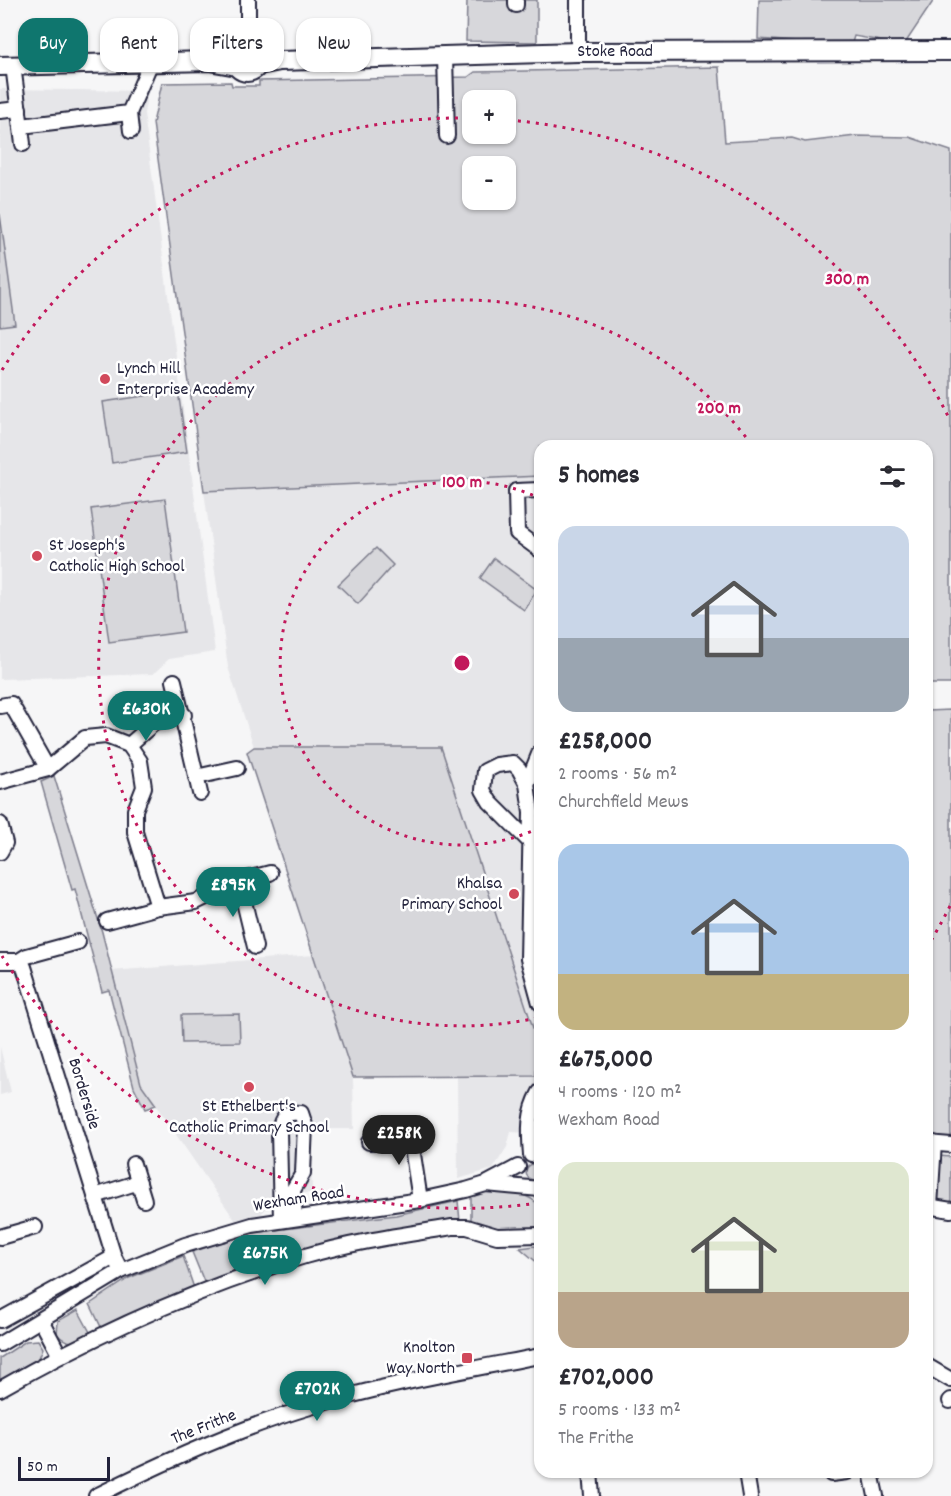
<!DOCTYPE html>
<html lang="en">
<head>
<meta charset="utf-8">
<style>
  body { margin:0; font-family:Dekko,sans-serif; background:#f7f7f7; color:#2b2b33; height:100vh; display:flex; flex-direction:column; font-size:22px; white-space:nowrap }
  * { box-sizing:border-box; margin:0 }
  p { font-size:20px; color:#7c7c81 }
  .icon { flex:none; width:33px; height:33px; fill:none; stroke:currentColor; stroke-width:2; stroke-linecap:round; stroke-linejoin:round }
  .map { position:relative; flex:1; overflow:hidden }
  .panel { position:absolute; left:534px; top:440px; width:399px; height:1038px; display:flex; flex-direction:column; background:#fff; border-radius:18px; box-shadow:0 2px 4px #0004 }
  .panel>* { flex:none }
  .banner { position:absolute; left:18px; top:18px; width:426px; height:54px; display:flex; gap:12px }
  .tools { position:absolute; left:462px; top:90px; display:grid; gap:12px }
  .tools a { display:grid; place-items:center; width:54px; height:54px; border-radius:12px; background:#fff; box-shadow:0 2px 4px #0004; font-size:30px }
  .scale { position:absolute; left:18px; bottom:15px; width:92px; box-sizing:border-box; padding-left:6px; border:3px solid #22223b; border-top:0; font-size:16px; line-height:21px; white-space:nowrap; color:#22223b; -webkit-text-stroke:4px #fff; paint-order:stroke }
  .price { position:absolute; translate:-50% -51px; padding:0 14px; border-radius:21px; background:#0f766e; color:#fff; font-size:20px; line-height:39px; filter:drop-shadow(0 2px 3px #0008) }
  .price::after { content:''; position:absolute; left:50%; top:36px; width:18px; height:14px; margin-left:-9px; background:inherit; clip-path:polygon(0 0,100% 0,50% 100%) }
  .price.current { background:#222; color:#fff }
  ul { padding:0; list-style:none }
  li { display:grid; align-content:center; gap:12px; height:318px; padding:0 24px }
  li span { display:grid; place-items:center; height:186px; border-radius:18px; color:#555 }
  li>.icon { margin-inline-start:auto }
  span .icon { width:108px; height:108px; fill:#fffc; stroke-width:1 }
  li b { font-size:26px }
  h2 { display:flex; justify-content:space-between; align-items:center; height:72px; padding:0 24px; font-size:26px }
  .pill { padding:0 21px; border-radius:18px; background:#fff; box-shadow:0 2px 4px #0004; font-size:21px; line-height:54px }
  .pill.current { background:#0f766e; color:#fff }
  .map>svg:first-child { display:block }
</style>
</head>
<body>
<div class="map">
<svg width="951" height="1496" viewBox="0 0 951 1496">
  <rect width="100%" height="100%" fill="#f6f6f7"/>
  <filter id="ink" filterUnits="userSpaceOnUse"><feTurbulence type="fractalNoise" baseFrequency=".0167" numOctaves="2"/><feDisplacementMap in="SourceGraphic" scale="12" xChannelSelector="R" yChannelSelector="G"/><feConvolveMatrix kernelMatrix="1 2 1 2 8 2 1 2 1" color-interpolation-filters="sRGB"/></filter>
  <g filter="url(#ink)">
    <g fill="#e6e6e9">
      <path d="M0,89L148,91L144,113L215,652L169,659L153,674L0,679V326L15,324L0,214Z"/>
      <path d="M540,476V1134L511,1132L507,1147L493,1169L458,1179L457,1076H536L441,748L254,747L228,667L204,491Z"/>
      <path d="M314,955L353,1077L354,1129H311L312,1193H293L277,1197L261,1214L235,1220L141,1084L111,971Z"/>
      <path d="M0,1047L11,1092L0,1095Z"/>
    </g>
    <g fill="#d7d7db" stroke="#7c7c8b" stroke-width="1.5" fill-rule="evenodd">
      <path d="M467,0H537V42L466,41Z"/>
      <path d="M759,0H934L904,45L854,36L851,46L758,39Z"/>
      <path d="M719,67L725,142L792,138L805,142L856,136L909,137L951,151V684H927V446H540V476L204,491L153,123L162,83L231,82L232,86H259V81L468,77L475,72ZM472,100H506V134H472ZM472,166H506V200H472Z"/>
      <path d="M0,214L15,324L0,326Z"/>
      <path d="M178,391L187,452L112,463L103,402Z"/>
      <path d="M165,499L183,632L109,642L91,509Z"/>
      <path d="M376,548L393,565L358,604L338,585Z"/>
      <path d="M494,558L537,590L524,610L480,578Z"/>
      <path d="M951,710V1141L927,1139V711Z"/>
      <path d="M254,747H441L537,1040L536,1076L353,1077L247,752Z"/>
      <path d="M54,776L102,932L141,1084L156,1105L145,1109L134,1087L109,990L102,992L75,889L72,890L41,782Z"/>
      <path d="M239,1014L240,1042L182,1043L181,1015Z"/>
      <path d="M939,1156L951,1157V1203L938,1200Z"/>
      <circle cx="534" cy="1172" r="8"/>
      <path d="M490,1190C509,1192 527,1192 540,1206V1225L536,1229L497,1230L471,1222V1195Z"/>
      <path d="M458,1201L460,1221L205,1284L192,1252L252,1233L396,1215Z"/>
      <path d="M535,1246L540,1250V1265L520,1248Z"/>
      <path d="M183,1256L194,1288L102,1329L90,1304L129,1278Z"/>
      <path d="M78,1310L91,1334C78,1341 69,1347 57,1334L58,1321Z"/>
      <path d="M38,1340L43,1348L39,1358L0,1381V1358L26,1341Z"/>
    </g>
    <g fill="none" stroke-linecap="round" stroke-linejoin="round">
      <defs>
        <g id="minor">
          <path d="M248,0V27L254,50"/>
          <path d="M516,5V0"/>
          <path d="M240,50L248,27"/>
          <path d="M578,52V0"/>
          <path d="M445,56L447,136"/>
          <path d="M13,65L23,144"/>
          <path d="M0,111L19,109"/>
          <path d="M129,113L131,131"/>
          <path d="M21,126L129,113L151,62"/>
          <path d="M540,490L516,491L517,533L540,550"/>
          <path d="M174,681L200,793"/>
          <path d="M0,706L11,704L48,769"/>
          <path d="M129,745L154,723L184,715"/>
          <path d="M196,777L237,768"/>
          <path d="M0,782L48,769L85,738L106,736L129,745L140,761L144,787L135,810V832L158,907"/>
          <path d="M527,784L540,752"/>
          <path d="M0,824L5,843L0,852"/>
          <path d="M529,841L490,802L483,790L485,771L497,765L513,763L519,769L527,784L531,812L528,959L540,1003"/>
          <path d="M239,881L255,947"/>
          <path d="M107,921L158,907L196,902L239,881L270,873"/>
          <path d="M0,961H19L24,967L114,1257L121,1271"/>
          <path d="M19,961L27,956L78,942"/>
          <path d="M411,1141L412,1125"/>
          <path d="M369,1142L411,1141L420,1200"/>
          <path d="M927,1143L951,1145"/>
          <path d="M531,1155C529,1131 528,1113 540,1092"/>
          <path d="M133,1164L144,1200"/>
          <path d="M486,1184L540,1189"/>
          <path d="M95,1196L139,1182"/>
          <path d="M927,1206L951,1210"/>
          <path d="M930,1206L934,1143"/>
          <path d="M281,1220L279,1131C281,1117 286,1111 301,1113L305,1125L303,1173L293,1190L295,1218"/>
          <path d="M0,1237L35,1227"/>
          <path d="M0,1320L114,1257"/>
          <path d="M41,1320L60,1356"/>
          <path d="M0,1344L121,1271L185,1245L252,1225L420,1200L466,1190L486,1184L518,1167"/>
          <path d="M927,1366L951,1380"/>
          <path d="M0,1389C96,1334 198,1288 305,1256C352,1242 403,1235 452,1227H467L497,1236L540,1235"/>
          <path d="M950,1401L951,1400"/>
          <path d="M590,1472L592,1496"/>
          <path d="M746,1472L750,1496"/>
          <path d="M871,1472L876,1496"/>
          <path d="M831,1474L847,1472"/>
          <path d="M96,1496C164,1462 234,1430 307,1408C384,1384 462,1371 540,1356"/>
        </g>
        <g id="major">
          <circle cx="247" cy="60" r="12"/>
          <path d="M259,65L280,61L578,52L951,51"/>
          <path d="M0,66L209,61L237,66"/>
        </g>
      </defs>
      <use href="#minor" stroke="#22223b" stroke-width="18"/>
      <use href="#major" stroke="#22223b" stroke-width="22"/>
      <use href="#minor" stroke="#fff" stroke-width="14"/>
      <use href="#major" stroke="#fff" stroke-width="18"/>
    </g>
  </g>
  <g fill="none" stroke="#c2185b" stroke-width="3" stroke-dasharray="3 6">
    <path d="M539 828A182 182 0 1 1 539 498"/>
    <path d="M537 1018A363 363 0 1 1 752 445"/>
    <path d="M950 906A545 545 0 0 1 929 944M538 1203A545 545 0 0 1 2 956M2 370A545 545 0 0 1 472 118M509 120A545 545 0 0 1 950 420"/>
  </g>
  <g fill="#d1495b" stroke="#fff" stroke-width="2">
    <circle cx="105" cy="379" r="6"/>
    <circle cx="37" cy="556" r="6"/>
    <circle cx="514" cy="894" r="6"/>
    <circle cx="249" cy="1087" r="6"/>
    <rect x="461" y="1352" width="12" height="12" rx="3"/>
  </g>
  <g text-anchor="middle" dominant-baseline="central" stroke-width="5" stroke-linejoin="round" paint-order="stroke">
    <g font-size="18" fill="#22223b" stroke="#fff">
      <text x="615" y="52">Stoke Road</text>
      <text transform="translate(83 1094) rotate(73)">Borderside</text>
      <text transform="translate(299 1200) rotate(-9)">Wexham Road</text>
      <text transform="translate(204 1428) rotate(-22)">The Frithe</text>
    </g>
    <g font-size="18" fill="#22223b" stroke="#fff" text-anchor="start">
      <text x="117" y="369">Lynch Hill<tspan x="117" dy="21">Enterprise Academy</tspan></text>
      <text x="49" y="546">St Joseph's<tspan x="49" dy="21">Catholic High School</tspan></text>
      <text x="502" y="884" text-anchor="end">Khalsa<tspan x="502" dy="21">Primary School</tspan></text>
      <text x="249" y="1107" text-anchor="middle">St Ethelbert's<tspan x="249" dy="21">Catholic Primary School</tspan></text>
      <text x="455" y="1348" text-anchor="end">Knolton<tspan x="455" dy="21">Way North</tspan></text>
    </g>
  </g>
  <circle cx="462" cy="663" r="9" fill="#c2185b" stroke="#fff" stroke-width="3"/>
  <g font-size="18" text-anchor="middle" font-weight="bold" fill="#c2185b" stroke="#fff" stroke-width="5" stroke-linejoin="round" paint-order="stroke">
    <text x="847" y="284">300 m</text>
    <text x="719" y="413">200 m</text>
    <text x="462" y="487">100 m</text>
  </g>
</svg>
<div class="tools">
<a>+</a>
<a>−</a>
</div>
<div class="scale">50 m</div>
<b class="price" style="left:146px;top:742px">£630K</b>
<b class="price" style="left:233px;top:918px">£895K</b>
<b class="price current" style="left:399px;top:1166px">£258K</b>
<b class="price" style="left:265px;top:1286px">£675K</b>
<b class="price" style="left:317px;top:1422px">£702K</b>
<div class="banner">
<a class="pill current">Buy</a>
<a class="pill">Rent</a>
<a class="pill">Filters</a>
<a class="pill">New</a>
</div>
<section class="panel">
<h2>5 homes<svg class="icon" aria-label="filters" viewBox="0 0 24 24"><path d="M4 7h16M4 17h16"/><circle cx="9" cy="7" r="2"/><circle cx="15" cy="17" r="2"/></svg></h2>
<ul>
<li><span style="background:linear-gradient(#c9d6e8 60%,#9aa5b1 0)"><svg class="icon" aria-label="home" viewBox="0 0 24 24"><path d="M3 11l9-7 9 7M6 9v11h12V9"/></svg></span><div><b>£258,000</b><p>2 rooms · 56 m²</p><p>Churchfield Mews</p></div></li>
<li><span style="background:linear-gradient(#a9c7e8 70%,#c2b280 0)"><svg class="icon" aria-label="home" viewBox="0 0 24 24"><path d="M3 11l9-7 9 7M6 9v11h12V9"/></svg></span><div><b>£675,000</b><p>4 rooms · 120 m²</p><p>Wexham Road</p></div></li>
<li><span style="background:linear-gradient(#dfe7d0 70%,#b9a48a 0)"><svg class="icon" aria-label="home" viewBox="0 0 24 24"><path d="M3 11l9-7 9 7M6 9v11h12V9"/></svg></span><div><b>£702,000</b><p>5 rooms · 133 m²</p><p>The Frithe</p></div></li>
</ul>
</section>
</div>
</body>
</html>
